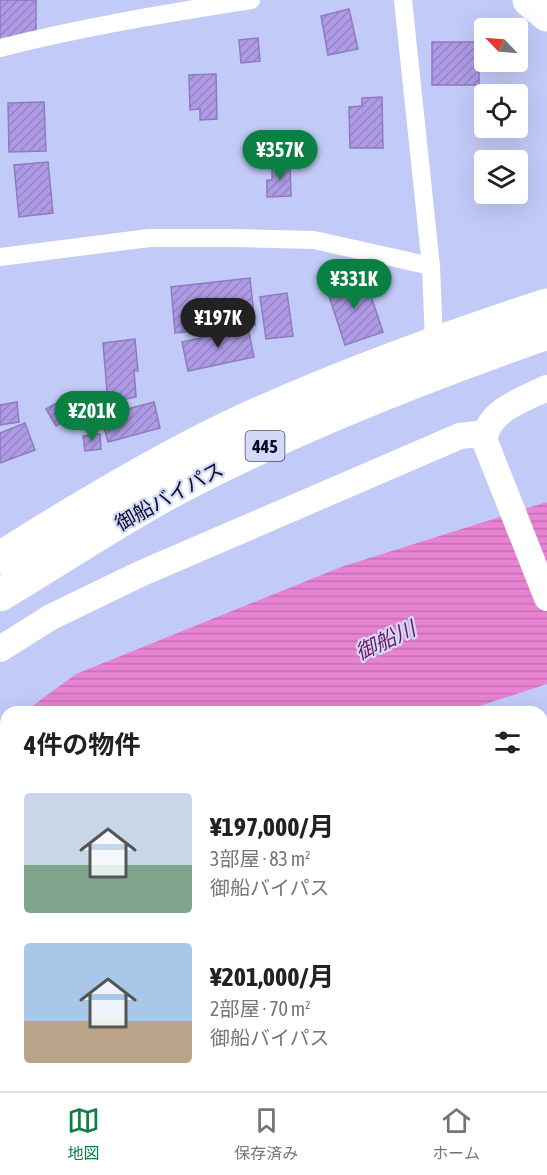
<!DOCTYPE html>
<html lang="ja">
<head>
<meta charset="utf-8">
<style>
  body { margin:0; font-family:"Asap Condensed","Noto Sans JP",sans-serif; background:#f2f2f2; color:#222; height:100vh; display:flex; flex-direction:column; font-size:22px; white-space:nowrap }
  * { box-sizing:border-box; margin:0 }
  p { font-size:20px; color:#767676 }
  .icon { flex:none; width:33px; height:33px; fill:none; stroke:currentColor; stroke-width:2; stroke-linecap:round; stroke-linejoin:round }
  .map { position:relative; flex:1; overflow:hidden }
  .drawer { position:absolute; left:0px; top:706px; width:548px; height:386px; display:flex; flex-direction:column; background:#fff; border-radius:18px 18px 0 0; box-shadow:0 6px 24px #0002 }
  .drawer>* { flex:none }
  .needle { width:39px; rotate:295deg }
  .controls { position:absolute; left:474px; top:18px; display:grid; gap:12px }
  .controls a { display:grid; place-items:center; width:54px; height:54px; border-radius:6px; background:#fff; box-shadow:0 6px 24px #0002; font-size:30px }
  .price { position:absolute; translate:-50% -51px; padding:0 14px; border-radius:21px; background:#0b8043; color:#fff; font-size:20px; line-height:39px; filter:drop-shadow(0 2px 3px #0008) }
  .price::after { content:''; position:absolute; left:50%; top:36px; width:18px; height:14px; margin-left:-9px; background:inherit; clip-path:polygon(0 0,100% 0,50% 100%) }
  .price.active { background:#222; color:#fff }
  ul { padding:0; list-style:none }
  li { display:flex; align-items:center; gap:18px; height:150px; padding:0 24px }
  li span { display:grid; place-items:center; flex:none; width:168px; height:120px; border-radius:6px; color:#555 }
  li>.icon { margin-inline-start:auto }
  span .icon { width:72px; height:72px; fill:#fffc; stroke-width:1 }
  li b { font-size:26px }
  h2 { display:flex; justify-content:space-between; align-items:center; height:72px; padding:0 24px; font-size:26px }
  .tabs { display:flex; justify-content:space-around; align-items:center; height:84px; border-top:2px solid #e0e0e0; background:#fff; font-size:16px; color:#767676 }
  .tabs a { display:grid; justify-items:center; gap:3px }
  .tabs .active { color:#0b8043 }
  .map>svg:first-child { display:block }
</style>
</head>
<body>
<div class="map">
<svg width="547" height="1091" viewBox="0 0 547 1091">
  <defs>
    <pattern id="water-rules" width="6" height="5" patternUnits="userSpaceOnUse" patternTransform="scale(1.5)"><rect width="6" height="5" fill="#e783d1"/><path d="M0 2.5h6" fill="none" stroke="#c570b3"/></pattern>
    <pattern id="building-hatch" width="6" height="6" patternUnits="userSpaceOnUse" patternTransform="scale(1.5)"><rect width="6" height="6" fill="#af9be5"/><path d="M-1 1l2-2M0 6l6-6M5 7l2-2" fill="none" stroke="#9584c4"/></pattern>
  </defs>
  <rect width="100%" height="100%" fill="#c2cbf8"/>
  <path fill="#c3ab44" d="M211,1086H300V1091H214Z"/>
  <g fill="url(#water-rules)">
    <path d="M547,502V684L461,712H24L76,674L341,567Z"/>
    <path d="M6,726V989L0,997V730Z"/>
  </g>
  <g fill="url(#building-hatch)" stroke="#8d7ac1" stroke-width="1.5">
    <path d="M0,0H36V38L0,39Z"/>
    <path d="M349,9L358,49L328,55L321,16Z"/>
    <path d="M258,38L260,61L241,63L239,40Z"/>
    <rect x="432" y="42" width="47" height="43"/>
    <path d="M216,74L217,119L200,120V109L190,110L189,75Z"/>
    <path d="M382,97L383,148H350L349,107L362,106V98Z"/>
    <path d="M44,102L46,151L9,152L8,103Z"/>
    <path d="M48,162L53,213L19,217L14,165Z"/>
    <path d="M290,163L291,196L267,197V180H272V164Z"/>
    <path d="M364,275L383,332L345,345L326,287Z"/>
    <path d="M250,278L255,325L175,333L171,287Z"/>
    <path d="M287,293L293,336L266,339L260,297Z"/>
    <path d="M248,328L254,357L188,371L182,342Z"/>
    <path d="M135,339L138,371L134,370L136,397L108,403L103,343Z"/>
    <path d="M65,398L75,414L56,426L46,409Z"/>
    <path d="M17,402L19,422L0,425V405Z"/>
    <path d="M154,402L160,428L108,442L101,416Z"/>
    <path d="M25,423L35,450L0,463V433Z"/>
    <path d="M100,434L101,449L85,451L83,436Z"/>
    <path d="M547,766V782L542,784V768Z"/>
    <path d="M43,1086H101L102,1091H45Z"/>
    <path d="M115,1086H138L140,1091H116Z"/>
    <rect x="424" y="1086" width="27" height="5"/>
    <rect x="498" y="1086" width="13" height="5"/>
  </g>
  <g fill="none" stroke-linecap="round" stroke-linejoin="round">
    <path stroke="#fff" stroke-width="9" d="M0,1090L6,1082"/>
    <g stroke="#fff" stroke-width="18">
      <path d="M403,0L431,266L434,342L432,350"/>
      <path d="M0,48C83,27 167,13 251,0"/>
      <path d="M0,257L149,238H236L314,240L431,266"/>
      <path d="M542,738L547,736"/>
      <path d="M19,1086L20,1091"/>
    </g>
    <g stroke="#fff" stroke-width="26">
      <path d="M547,388C523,400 490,409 484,439L547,598"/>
      <path d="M0,649L51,617L140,574L460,436L486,433"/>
    </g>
    <g stroke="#fff" stroke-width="33">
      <path d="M529,0L547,15"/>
      <path d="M0,558C74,511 150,465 229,427C332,379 439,340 547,305"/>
      <path d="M0,595C56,562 110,525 167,494C289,429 417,379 547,333"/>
    </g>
  </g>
  <g text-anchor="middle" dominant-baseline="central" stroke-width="4.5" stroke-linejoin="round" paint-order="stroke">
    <rect fill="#d3d9f8" stroke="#474a66" stroke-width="1.5" x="245.5" y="431" width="39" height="30" rx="4.5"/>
    <g font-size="18" font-weight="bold" fill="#0b0d27">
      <text x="265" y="446">445</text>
    </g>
    <g font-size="20" fill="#0b0d27" stroke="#d3d9f8">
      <text transform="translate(169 496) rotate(-29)">御船バイパス</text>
    </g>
    <g font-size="21" font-style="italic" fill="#701761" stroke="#d3d9f8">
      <text transform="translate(385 640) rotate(-25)">御船川</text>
    </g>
  </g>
</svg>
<div class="controls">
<a><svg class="needle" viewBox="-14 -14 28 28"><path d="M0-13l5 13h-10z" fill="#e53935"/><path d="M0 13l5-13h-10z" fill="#767676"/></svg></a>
<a><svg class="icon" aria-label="locate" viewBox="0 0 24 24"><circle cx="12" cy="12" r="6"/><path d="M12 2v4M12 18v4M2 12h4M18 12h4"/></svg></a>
<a><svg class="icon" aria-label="layers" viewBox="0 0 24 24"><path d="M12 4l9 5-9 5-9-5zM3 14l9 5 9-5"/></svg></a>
</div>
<b class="price" style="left:280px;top:181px">¥357K</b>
<b class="price" style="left:354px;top:310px">¥331K</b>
<b class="price active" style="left:218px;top:349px">¥197K</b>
<b class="price" style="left:92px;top:442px">¥201K</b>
<section class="drawer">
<h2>4件の物件<svg class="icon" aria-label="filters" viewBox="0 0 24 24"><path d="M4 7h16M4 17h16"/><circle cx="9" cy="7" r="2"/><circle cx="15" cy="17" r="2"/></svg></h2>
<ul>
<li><span style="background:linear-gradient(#c9d6e8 60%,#7fa58c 0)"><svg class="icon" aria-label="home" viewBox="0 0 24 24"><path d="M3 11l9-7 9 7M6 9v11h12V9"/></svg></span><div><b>¥197,000/月</b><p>3部屋 · 83 m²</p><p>御船バイパス</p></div></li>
<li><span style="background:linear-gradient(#a9c7e8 65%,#b9a48a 0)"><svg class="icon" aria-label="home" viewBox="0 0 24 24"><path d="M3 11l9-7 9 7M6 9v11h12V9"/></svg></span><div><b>¥201,000/月</b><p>2部屋 · 70 m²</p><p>御船バイパス</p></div></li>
</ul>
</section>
</div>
<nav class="tabs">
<a class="active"><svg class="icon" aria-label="map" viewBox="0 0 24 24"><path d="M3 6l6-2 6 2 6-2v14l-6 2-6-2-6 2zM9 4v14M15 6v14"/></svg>地図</a>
<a><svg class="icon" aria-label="saved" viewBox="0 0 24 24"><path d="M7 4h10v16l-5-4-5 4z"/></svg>保存済み</a>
<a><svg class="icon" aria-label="home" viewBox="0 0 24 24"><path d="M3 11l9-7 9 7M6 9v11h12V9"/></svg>ホーム</a>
</nav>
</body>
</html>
